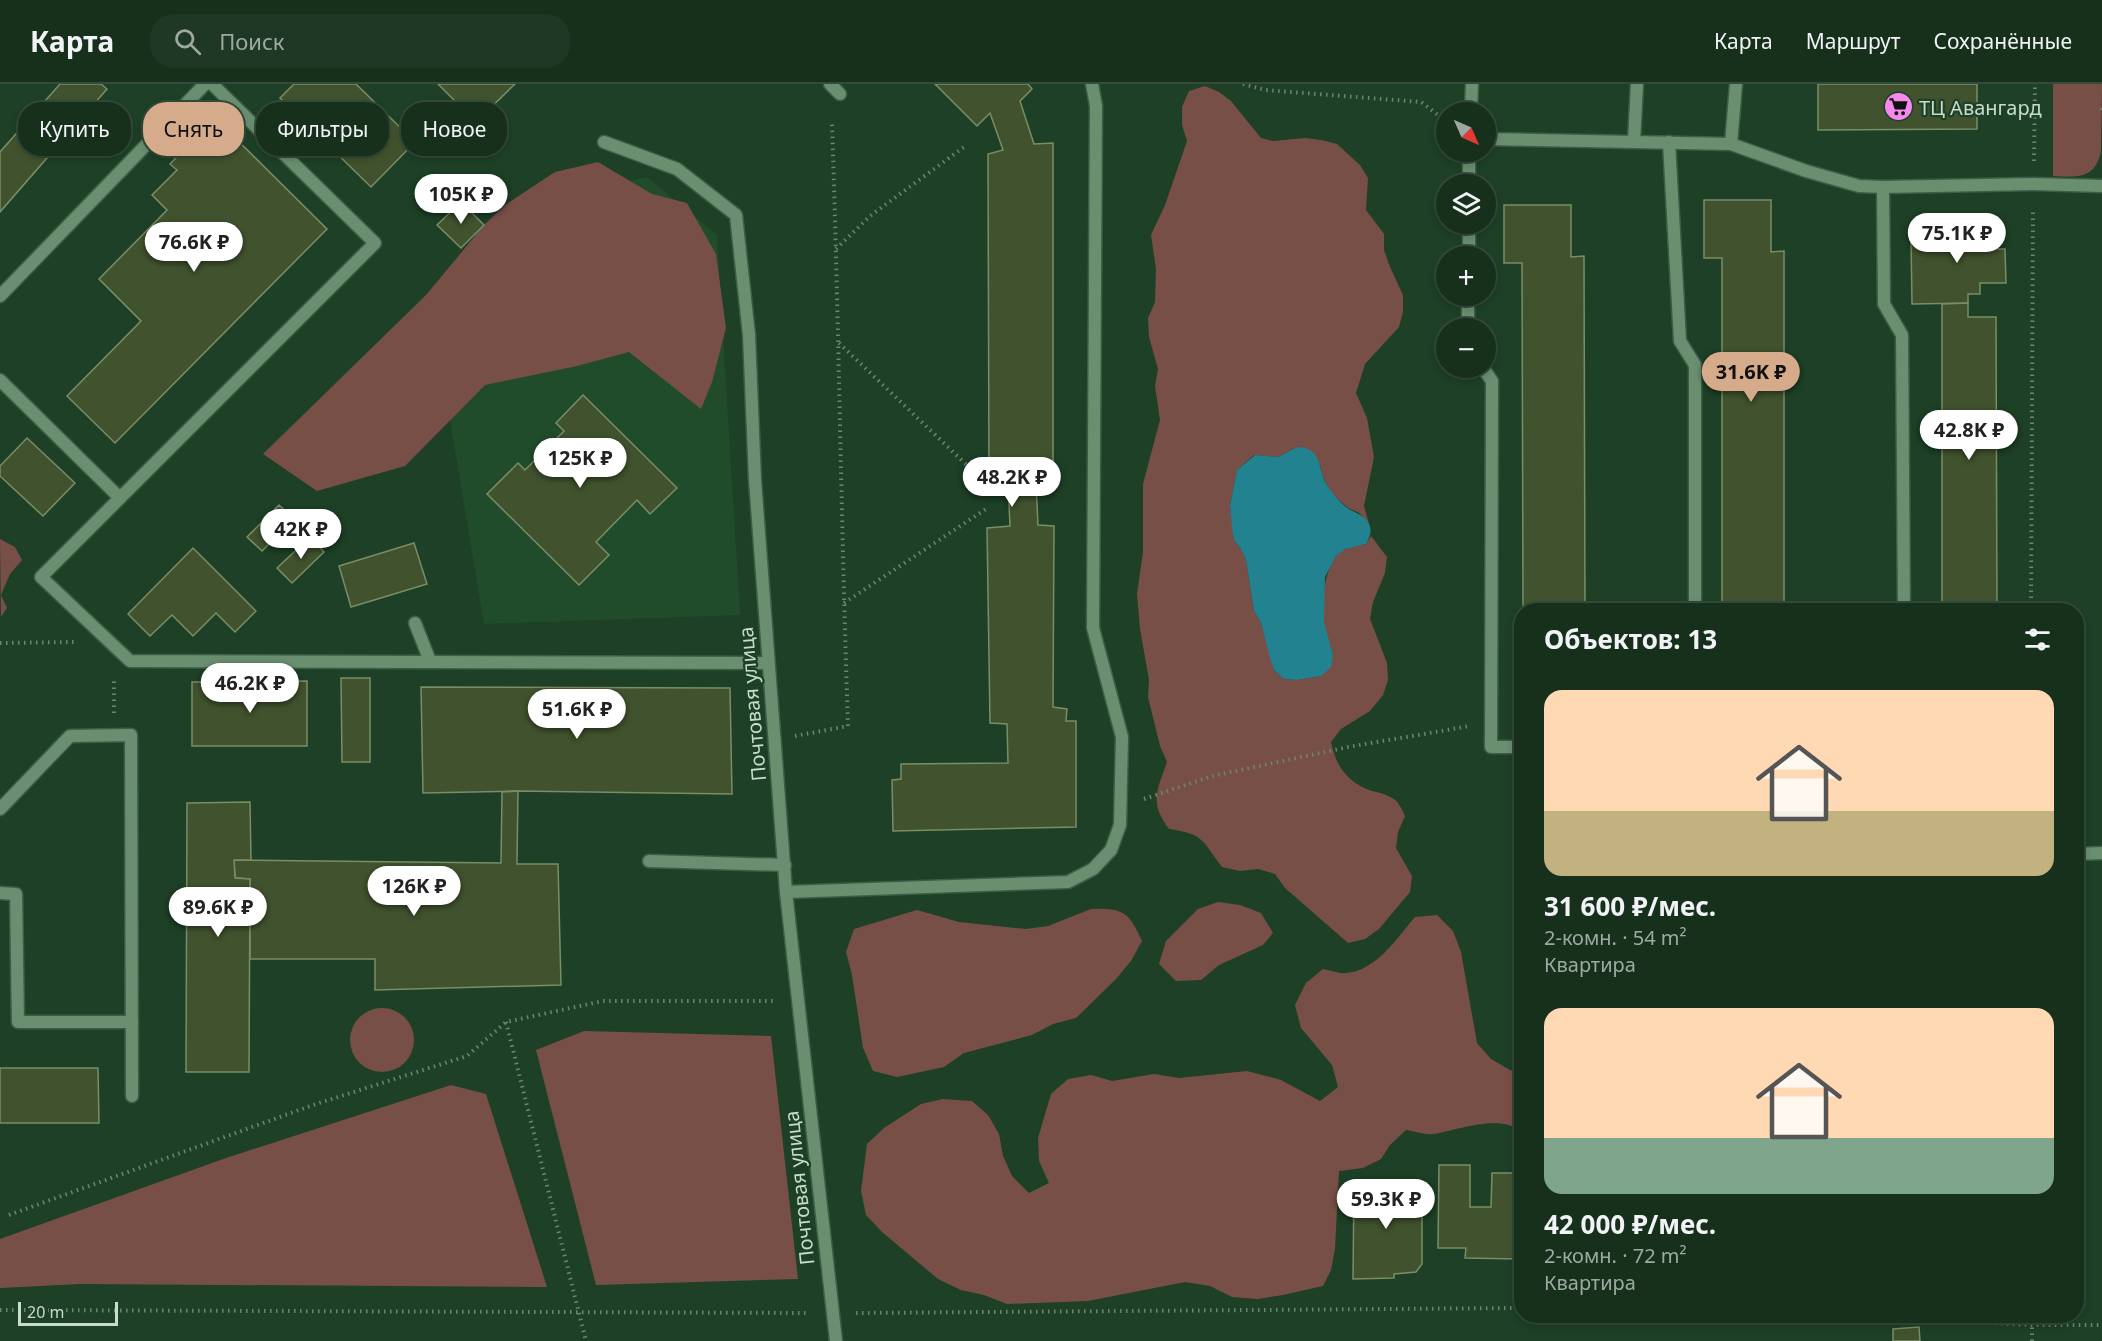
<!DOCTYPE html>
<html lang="ru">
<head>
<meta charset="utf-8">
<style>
  body { margin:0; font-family:"Noto Sans",sans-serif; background:#1f3825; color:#f1f3f6; height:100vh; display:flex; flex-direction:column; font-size:22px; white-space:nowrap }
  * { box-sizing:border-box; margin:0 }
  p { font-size:20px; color:#9ea9a3 }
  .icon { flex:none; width:33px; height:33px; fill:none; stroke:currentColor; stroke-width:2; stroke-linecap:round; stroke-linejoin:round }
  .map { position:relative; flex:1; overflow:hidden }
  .details { position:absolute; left:1514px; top:519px; width:570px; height:720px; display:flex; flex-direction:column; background:#16301c; border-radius:24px; box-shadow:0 3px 9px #0003,0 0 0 2px #354b3b }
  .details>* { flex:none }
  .hud { position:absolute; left:18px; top:18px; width:570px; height:54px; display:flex; gap:12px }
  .needle { width:39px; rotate:135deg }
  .buttons { position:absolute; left:1436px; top:18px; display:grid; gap:12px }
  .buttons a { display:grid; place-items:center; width:60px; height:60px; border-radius:50%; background:#16301c; box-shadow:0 3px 9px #0003,0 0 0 2px #354b3b; font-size:30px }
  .scale { position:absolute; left:18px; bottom:15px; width:100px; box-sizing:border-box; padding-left:6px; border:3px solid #c8dccb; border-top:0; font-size:16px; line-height:21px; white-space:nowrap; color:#c8dccb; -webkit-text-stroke:4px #1d4026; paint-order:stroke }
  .price { position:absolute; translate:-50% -51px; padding:0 14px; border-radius:21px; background:#fff; color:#222; font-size:20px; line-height:39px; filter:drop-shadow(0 2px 3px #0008) }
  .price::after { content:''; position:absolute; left:50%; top:36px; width:18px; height:14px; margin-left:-9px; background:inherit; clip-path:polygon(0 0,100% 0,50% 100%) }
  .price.current { background:#d6ab8b; color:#111 }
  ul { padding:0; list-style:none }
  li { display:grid; align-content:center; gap:12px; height:318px; padding:0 30px }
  li span { display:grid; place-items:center; height:186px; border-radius:18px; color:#555 }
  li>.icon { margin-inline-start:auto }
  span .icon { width:108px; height:108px; fill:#fffc; stroke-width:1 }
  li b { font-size:26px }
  h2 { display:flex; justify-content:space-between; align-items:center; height:72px; padding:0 30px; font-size:26px }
  .pill { padding:0 21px; border-radius:24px; background:#16301c; box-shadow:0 3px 9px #0003,0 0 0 2px #354b3b; font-size:21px; line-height:54px }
  .pill.current { background:#d6ab8b; color:#111 }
  header { display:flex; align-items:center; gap:36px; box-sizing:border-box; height:84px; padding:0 30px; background:#16301c; border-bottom:2px solid #354b3b }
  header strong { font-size:28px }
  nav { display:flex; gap:33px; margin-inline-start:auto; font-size:21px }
  .search { width:420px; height:54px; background:#1f3825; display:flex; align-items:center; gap:15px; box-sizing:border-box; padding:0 21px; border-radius:24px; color:#9ea9a3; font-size:22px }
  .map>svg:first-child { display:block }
</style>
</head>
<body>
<header>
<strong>Карта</strong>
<div class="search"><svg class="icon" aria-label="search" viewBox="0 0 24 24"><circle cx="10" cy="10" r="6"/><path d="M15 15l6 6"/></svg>Поиск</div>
<nav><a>Карта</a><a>Маршрут</a><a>Сохранённые</a></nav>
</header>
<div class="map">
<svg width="2102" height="1257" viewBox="0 0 2102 1257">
  <rect width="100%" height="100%" fill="#1d4026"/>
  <path fill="#214c2c" d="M647,93L717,151L740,531L484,540L431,224L563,112Z"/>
  <g fill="#784f47">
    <path d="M2053,0H2102L2101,67C2095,96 2077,93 2053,92Z"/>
    <path d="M1205,2L1219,8L1231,17L1261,54L1273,57L1305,54L1321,56L1337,60L1360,81L1368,94L1366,126L1384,150V166L1390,183L1403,211V228L1399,243L1365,280L1356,309L1367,334L1374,373L1364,422L1369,440C1366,437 1363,432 1359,429C1355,426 1350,426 1346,422C1332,412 1323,398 1320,381L1297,363L1278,373L1254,371L1237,386L1230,421L1234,456L1241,465L1246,476L1254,527L1261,539L1274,586L1284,595L1297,596L1321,592L1333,571C1330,560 1326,550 1324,540C1321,519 1324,478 1343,466C1349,462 1359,462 1366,460L1371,452L1387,473L1385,489L1373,518L1370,535L1387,579L1388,596L1383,611L1370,627L1341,645L1331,658C1336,683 1348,699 1372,707C1381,709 1393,712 1398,719C1401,723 1403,728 1405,732L1398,748L1396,764L1412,792L1410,808L1379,845L1365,855L1348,859L1285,804L1275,790L1258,785L1240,787L1222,783C1202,757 1205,750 1169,745C1149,718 1157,707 1167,678L1160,662L1148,613L1149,596L1140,545L1137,510L1143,468V400L1160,336L1155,302L1158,285L1149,253L1148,234L1155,218L1156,185L1151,151L1165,121L1187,57L1182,41V23L1189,7Z"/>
    <path d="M598,78L652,110L687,119L716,170L726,244L712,298L701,325L629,268L577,282L485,301L405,382L317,407L263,370L427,210L484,141L505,121L555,88Z"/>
    <path d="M0,455L15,463L22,476L10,490L1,511L7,524L1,533Z"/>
    <path d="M1218,818L1240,821L1261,829L1273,849L1263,861L1219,881L1201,896L1176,897L1159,880L1166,857L1198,825Z"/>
    <path d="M1091,825C1123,824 1129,828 1142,857L1131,877L1116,895L1076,934L1053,940L1032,951L964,969L944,983L897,993L873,987L863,964L852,891L846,868L854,845L917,826L959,838L1026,845L1048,842Z"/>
    <path d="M1437,831L1453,847L1461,868L1477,959L1491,975L1510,986L1521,989V1048C1503,1029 1456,1046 1434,1050C1425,1051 1414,1047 1406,1046L1390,1061L1381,1075L1363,1084L1339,1087L1335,1165L1331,1186L1323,1202L1283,1211L1258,1215L1232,1213L1210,1202L1185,1198L1088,1217L1007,1220L984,1211L961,1206L938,1195L882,1148L866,1131L861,1107L867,1060L884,1044L921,1020L943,1015L972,1017L988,1031L999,1050L1003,1072L1012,1092L1029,1109L1049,1099L1039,1077L1038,1054L1051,1010L1068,995L1091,991L1112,997L1154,990L1179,994L1247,987L1281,996L1320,1017L1338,1003L1332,981L1301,944L1295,921L1306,899L1323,885C1330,886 1339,890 1346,889C1376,887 1397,854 1415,833Z"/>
    <circle cx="382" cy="956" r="32"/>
    <path d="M584,947L771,952L798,1195L596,1201L536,966Z"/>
    <path d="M451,1001L486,1010L547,1203L80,1200L0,1204V1155L226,1074Z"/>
  </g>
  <path fill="#238290" d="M1297,363C1325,364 1316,387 1329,404C1334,411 1341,420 1349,425C1356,429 1363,431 1368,438C1373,446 1370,453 1366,460L1345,465L1336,472L1325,493L1324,538L1333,571L1331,583L1321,592L1297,596L1284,595L1274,586L1270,574L1261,539L1254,527L1246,476L1241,465L1234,456L1232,444L1230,421L1237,386L1255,371L1278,373Z"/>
  <g fill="#41532e" stroke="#798e66" stroke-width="1.5">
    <path d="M60,0H101L107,5L0,128V68Z"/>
    <path d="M294,0H356L415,58L371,103L280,14Z"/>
    <path d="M438,0H515L476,38Z"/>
    <path d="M935,0H1028L1032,5L1020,17L1034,60L1053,59V397L1036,398L1038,441L1054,442L1053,623L1067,625L1066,637H1076V743L893,747L892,696L901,695V680L1008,679L1007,640L990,639L987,444L1010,442L1008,399L989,398L988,70L1003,66L990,29L977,42Z"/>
    <path d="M1818,0H1977V45L1818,46Z"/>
    <path d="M215,34L327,145L115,359L67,312L141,237L99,195L167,126L152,111L177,86L170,80Z"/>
    <path d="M1704,116H1771V168L1784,167V526H1722V174H1704Z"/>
    <path d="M461,118L484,141L461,164L437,141Z"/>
    <path d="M1504,121H1571V173L1584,172L1585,526H1523L1522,179H1504Z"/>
    <path d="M1997,135L1998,165H2005L2006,199H1980V210H1968V219L1912,220L1911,154L1964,153V136Z"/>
    <path d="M1968,219V233H1996L1997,526H1942V220Z"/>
    <path d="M583,311L677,404L650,430L637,416L596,458L609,471L579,501L487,410L518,379L525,386L564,347L556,339Z"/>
    <path d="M27,354L75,399L43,432L0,392V382Z"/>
    <path d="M279,421L294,435L262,467L247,453Z"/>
    <path d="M310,453L324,468L292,499L277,484Z"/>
    <path d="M414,459L427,500L351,523L339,482Z"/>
    <path d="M193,464L256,527L235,548L216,529L193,552L172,531L150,552L128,530Z"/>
    <path d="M341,594H370V678H342Z"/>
    <path d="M307,597V662H192V598Z"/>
    <path d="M421,603L730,604L732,710L518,707L423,709Z"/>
    <path d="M518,707L517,780H558L561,901L375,906V875H250V795L235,794L234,776L501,779L502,708Z"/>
    <path d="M250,718L251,776H234L235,794L250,795L249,988H186L187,719Z"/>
    <path d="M0,984H98L99,1039H0Z"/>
    <path d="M1439,1081H1470V1123H1491L1492,1089H1521V1175L1465,1174L1466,1164H1438Z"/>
    <path d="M1354,1096L1390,1097V1103H1422V1180L1416,1188L1394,1190V1194L1353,1195Z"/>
    <path d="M1919,1243L1920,1257H1893V1245Z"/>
  </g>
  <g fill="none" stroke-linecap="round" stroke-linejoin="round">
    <defs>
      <g id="lane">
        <path d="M212,0L375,159L41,493L130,577L768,579"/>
        <path d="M830,0L840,10"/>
        <path d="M1471,28L1472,0"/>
        <path d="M1485,55L1731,60L1806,87L1859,102L1883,103L2033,100L2102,102"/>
        <path d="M1634,57L1637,0"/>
        <path d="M1669,58L1680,257L1695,281V526"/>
        <path d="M1731,60L1736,0"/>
        <path d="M1469,100V68"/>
        <path d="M1883,103L1884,220L1902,251L1904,526"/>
        <path d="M1469,172V140"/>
        <path d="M0,212L205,0"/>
        <path d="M1468,244V212"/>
        <path d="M1483,284L1492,297L1491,663H1521"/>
        <path d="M0,296L120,414"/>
        <path d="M415,539L430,577"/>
        <path d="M0,725L70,652L131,651L132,1012"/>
        <path d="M2076,770L2102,769"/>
        <path d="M649,777L785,781"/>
        <path d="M786,808L1068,798L1093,785L1111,766L1120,741L1122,653L1093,544L1096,22L1092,0"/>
        <path d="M0,809L16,810L18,938H132"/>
      </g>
      <path id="street" d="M604,58L677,85L736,131L749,251L755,396L786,808L836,1257"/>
    </defs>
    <use href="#lane" stroke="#3d5d47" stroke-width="15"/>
    <use href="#street" stroke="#3d5d47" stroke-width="15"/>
    <g stroke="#6a8771" stroke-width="4" stroke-dasharray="1.5 4.5" stroke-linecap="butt">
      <path d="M1243,0L1265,6L1421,18L1446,37"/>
      <path d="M2101,24L2102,25"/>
      <path d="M2034,77L2035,0"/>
      <path d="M836,165L870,132L964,63"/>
      <path d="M839,259L973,387"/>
      <path d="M844,519L989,423"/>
      <path d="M2031,526L2033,124"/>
      <path d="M0,559L76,558"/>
      <path d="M114,629V594"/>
      <path d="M795,652L848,642C841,441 839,240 832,39"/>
      <path d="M1144,715L1212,692L1348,663L1470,642"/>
      <path d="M506,938L586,1257"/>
      <path d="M9,1131L313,1021L467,972L506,938L603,917H776"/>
      <path d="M0,1226L809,1229"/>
      <path d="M856,1229L1521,1224"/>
      <path d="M1839,1232L2032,1241H2102"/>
      <path d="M2032,1257V1232"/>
    </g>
    <use href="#lane" stroke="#698f70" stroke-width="12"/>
    <use href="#street" stroke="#698f70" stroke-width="12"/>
  </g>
  <defs>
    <symbol id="supermarket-disc" viewBox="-11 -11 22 22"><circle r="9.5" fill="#f688ed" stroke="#1d4026"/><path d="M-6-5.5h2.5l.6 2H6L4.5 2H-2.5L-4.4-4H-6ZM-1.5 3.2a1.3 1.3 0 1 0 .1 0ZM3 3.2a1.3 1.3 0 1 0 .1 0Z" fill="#111"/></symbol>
  </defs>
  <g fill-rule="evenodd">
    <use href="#supermarket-disc" x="1882" y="6" width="33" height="33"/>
  </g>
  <g text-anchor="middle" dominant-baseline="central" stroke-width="4.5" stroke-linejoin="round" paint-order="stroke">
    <g font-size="20" fill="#c8dccb" stroke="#1d4026" text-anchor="start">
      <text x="1919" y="23">ТЦ Авангард</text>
    </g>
    <g font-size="20" fill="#c8dccb" stroke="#1d4026">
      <text transform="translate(752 620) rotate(-95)">Почтовая улица</text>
      <text transform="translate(799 1104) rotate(-96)">Почтовая улица</text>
    </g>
  </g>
</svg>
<div class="buttons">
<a><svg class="needle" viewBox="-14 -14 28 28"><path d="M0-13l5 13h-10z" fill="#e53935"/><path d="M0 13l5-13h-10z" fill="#9ea9a3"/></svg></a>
<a><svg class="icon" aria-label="layers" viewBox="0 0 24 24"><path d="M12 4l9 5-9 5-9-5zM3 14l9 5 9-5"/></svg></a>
<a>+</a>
<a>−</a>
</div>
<div class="scale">20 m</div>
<b class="price" style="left:461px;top:141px">105K ₽</b>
<b class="price" style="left:1957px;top:180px">75.1K ₽</b>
<b class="price" style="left:194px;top:189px">76.6K ₽</b>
<b class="price current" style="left:1751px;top:319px">31.6K ₽</b>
<b class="price" style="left:1969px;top:377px">42.8K ₽</b>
<b class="price" style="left:580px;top:405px">125K ₽</b>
<b class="price" style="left:1012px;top:424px">48.2K ₽</b>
<b class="price" style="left:301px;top:476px">42K ₽</b>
<b class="price" style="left:250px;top:630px">46.2K ₽</b>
<b class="price" style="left:577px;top:656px">51.6K ₽</b>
<b class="price" style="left:414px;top:833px">126K ₽</b>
<b class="price" style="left:218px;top:854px">89.6K ₽</b>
<b class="price" style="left:1386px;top:1146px">59.3K ₽</b>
<div class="hud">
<a class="pill">Купить</a>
<a class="pill current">Снять</a>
<a class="pill">Фильтры</a>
<a class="pill">Новое</a>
</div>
<section class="details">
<h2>Объектов: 13<svg class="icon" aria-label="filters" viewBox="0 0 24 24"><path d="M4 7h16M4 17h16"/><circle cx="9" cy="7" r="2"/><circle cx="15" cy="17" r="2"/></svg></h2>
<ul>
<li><span style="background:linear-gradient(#ffd9b3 65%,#c2b280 0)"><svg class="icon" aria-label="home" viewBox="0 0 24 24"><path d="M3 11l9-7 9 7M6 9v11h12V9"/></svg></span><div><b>31 600 ₽/мес.</b><p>2-комн. · 54 m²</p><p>Квартира</p></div></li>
<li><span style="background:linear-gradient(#ffd9b3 70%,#7fa58c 0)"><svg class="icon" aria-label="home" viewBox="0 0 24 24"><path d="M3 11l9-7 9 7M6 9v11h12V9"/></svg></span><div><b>42 000 ₽/мес.</b><p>2-комн. · 72 m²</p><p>Квартира</p></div></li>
</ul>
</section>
</div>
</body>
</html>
